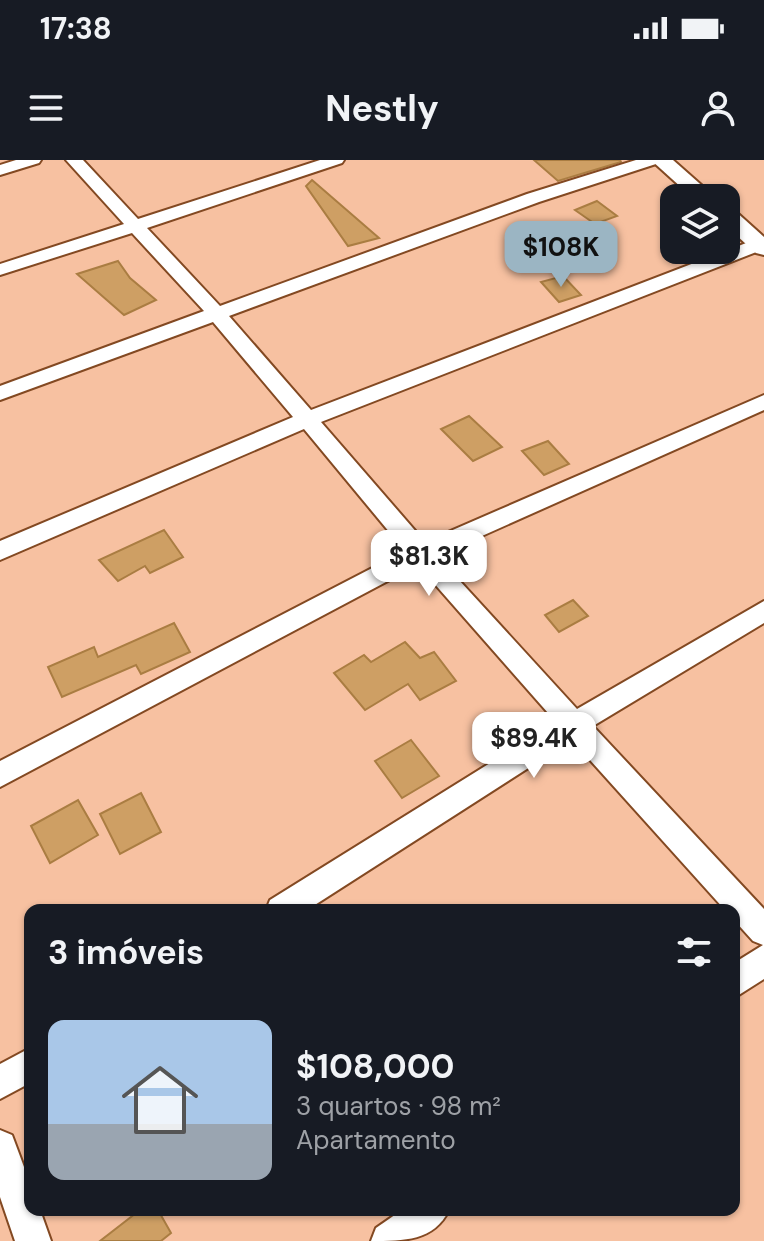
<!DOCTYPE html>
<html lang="pt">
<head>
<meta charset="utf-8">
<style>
  body { margin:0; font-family:"DM Sans",sans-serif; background:#242831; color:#f1f3f6; height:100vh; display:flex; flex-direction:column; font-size:30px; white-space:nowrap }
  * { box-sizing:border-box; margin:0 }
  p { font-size:26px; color:#9ea1a6 }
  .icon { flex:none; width:44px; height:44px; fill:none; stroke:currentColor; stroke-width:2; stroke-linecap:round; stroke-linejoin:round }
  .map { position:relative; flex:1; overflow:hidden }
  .drawer { position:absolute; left:24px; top:744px; width:716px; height:312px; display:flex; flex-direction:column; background:#171b24; border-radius:16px; box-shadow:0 2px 6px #0004 }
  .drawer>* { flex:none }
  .fabs { position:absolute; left:660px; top:24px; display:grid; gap:16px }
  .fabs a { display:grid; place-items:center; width:80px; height:80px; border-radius:16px; background:#171b24; box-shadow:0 2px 6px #0004; font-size:40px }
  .price { position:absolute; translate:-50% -68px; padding:0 18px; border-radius:16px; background:#fff; color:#222; font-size:26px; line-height:52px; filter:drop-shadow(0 2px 4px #0008) }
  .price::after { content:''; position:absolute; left:50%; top:48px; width:24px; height:18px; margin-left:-12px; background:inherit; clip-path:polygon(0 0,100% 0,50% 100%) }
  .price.on { background:#9bb5c3; color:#111 }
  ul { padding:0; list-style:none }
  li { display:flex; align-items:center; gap:24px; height:200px; padding:0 24px }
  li+li { border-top:2px solid #363941 }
  li span { display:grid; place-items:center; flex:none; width:224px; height:160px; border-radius:16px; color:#555 }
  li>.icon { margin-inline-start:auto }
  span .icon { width:96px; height:96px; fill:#fffc; stroke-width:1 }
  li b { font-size:34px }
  h2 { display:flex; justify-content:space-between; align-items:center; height:96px; padding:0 24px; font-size:34px }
  .status { display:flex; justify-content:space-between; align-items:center; height:56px; padding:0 40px; background:#171b24; direction:ltr }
  .status svg { height:22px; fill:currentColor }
  header { display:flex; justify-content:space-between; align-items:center; height:104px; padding:0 24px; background:#171b24; font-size:36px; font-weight:700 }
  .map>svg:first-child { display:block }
</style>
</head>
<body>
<div class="status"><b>17:38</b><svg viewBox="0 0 49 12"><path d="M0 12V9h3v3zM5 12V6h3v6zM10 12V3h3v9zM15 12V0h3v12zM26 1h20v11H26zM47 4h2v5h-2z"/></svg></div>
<header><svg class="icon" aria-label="menu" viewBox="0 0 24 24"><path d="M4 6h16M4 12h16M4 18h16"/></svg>Nestly<svg class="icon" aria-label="person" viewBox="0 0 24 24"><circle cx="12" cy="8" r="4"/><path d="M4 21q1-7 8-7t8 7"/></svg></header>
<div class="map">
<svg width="764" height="1081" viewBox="0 0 764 1081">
  <rect width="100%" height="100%" fill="#f7c1a1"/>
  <g fill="#ce9f64" stroke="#aa7d42" stroke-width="2">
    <path d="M534,0H620L621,2L558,21Z"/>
    <path d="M312,20L379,78L348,86L306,26Z"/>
    <path d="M597,41L617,56L595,64L575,50Z"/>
    <path d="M118,101L130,118L156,140L124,155L77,114Z"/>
    <path d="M563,116L581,135L559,142L541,122Z"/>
    <path d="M469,256L502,287L473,301L441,269Z"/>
    <path d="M548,281L569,304L544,315L522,291Z"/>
    <path d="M164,370L183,397L150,413L145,406L118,421L99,400Z"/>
    <path d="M573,440L588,456L559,472L545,455Z"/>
    <path d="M174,463L190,492L141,514L136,505L62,537L48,507L94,487L98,497Z"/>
    <path d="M405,482L420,498L434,492L456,521L420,540L408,524L365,550L334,513L364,495L371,502Z"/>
    <path d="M411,580L439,616L402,638L375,601Z"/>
    <path d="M141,633L161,672L120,694L100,654Z"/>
    <path d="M78,640L98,675L50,703L31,666Z"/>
    <path d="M140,1050H158L171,1073L161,1081H100Z"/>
  </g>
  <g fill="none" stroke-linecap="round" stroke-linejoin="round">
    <defs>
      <g id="minor">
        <path d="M16,0H41L39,3L0,15V5Z"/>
        <path d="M66,0H83L138,59L320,0H344L342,3L147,68L220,146L527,34L636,0H661L659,3L539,42L229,156L311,250L754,80H764V89L321,262L425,382L764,235V250L437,396L577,549L764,441V463L593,566L764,749V819L734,838V803L763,785L753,781L734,760V750H725L572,580L307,750H266L270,740L556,562L418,405L0,627V601L405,391L304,269L0,400V381L293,257L213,162L0,240V226L204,151L132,73L0,115V104L124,64Z"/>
        <path d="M30,888V923L0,939V904Z"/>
        <path d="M0,970L12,975L30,1023V1050H40L51,1081H15L0,1037Z"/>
        <path d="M402,1050H449C434,1081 404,1081 371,1081L376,1068Z"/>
      </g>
      <g id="tertiary">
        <path d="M651,0H673L716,38H693Z"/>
        <path d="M726,49L734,50L764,77V95L756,93L726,66Z"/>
      </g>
    </defs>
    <use href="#minor" stroke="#834922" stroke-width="4"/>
    <use href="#tertiary" stroke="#834922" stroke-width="4"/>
    <use href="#minor" fill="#fff" fill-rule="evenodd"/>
    <use href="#tertiary" fill="#fff" fill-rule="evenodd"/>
  </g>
</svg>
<div class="fabs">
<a><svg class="icon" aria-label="layers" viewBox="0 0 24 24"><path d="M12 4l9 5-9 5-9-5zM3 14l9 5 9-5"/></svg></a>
</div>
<b class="price on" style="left:561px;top:129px">$108K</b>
<b class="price" style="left:429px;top:438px">$81.3K</b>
<b class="price" style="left:534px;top:620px">$89.4K</b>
<section class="drawer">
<h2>3 imóveis<svg class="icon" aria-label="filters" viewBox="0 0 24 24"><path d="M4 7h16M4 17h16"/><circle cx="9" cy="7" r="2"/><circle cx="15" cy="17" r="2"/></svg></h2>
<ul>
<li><span style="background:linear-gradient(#a9c7e8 65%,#9aa5b1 0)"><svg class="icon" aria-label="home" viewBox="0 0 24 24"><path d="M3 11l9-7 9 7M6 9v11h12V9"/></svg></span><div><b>$108,000</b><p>3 quartos · 98 m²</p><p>Apartamento</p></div></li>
</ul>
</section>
</div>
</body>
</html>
